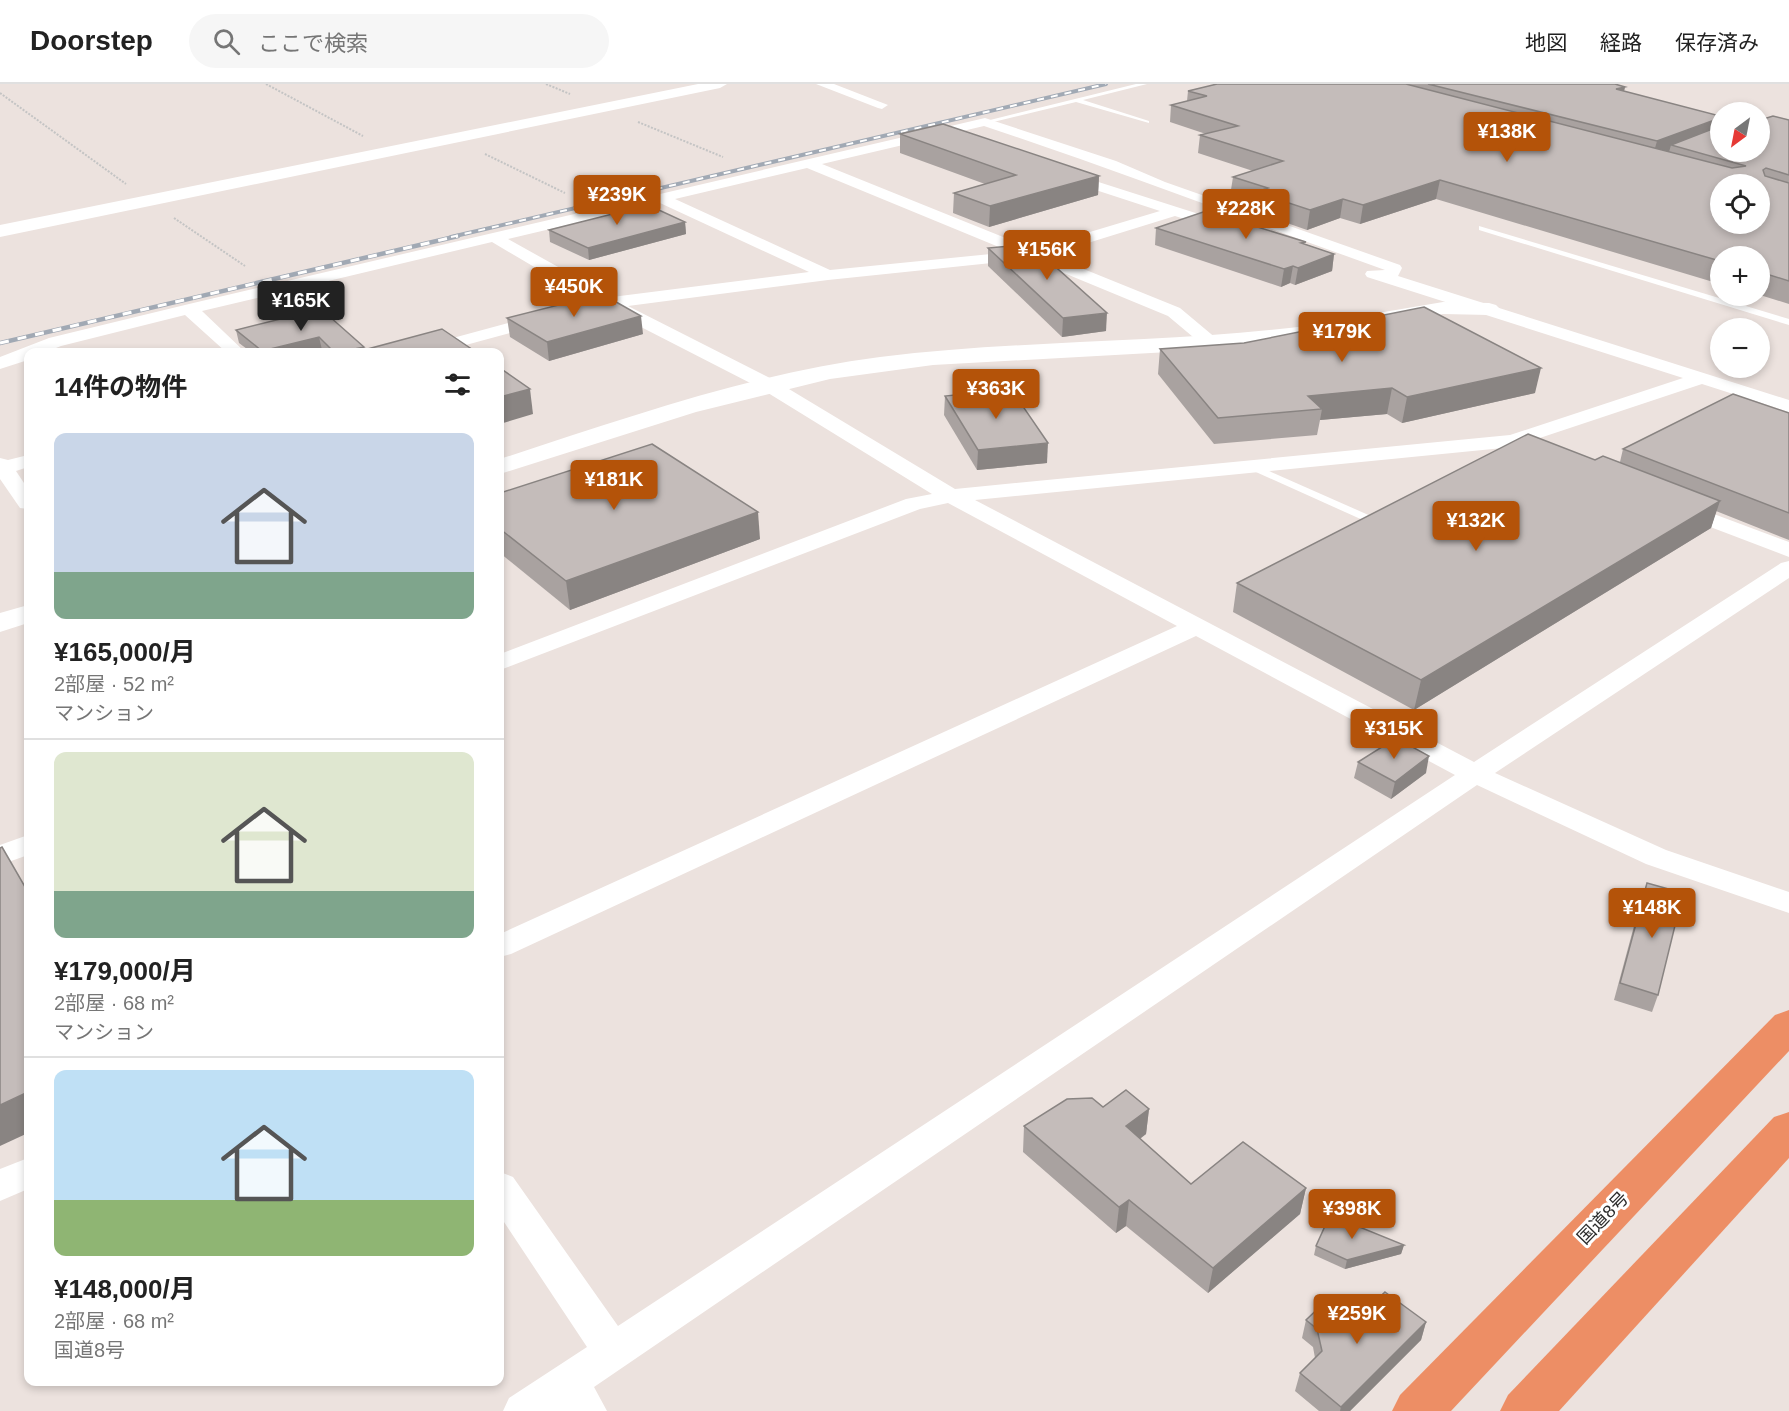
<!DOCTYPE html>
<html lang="ja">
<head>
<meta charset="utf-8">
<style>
  body { margin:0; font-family:Arial,"Noto Sans JP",sans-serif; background:#f6f6f6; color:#222; height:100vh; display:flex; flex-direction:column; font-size:22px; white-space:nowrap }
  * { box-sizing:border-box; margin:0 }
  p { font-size:20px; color:#767676 }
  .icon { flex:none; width:33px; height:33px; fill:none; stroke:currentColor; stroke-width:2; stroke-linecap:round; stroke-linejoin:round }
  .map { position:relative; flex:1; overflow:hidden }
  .details { position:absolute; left:24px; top:264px; width:480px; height:1038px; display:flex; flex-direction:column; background:#fff; border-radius:12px; box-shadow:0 3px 9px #0003 }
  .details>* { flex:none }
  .needle { width:39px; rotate:212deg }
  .tools { position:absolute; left:1710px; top:18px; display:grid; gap:12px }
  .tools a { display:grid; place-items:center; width:60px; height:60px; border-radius:50%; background:#fff; box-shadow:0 3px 9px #0003; font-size:30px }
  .price { position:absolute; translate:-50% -51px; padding:0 14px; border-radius:6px; background:#b45309; color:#fff; font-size:20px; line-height:39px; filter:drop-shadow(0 2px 3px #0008) }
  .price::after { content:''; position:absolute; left:50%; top:36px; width:18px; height:14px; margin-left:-9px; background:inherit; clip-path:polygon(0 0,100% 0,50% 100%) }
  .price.selected { background:#222; color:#fff }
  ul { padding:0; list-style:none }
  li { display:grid; align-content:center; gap:12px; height:318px; padding:0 30px }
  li+li { border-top:2px solid #e0e0e0 }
  li span { display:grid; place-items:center; height:186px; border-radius:12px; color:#555 }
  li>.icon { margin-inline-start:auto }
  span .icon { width:108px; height:108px; fill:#fffc; stroke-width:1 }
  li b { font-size:26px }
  h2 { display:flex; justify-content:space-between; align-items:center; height:72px; padding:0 30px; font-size:26px }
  header { display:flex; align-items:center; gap:36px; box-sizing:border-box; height:84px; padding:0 30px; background:#fff; border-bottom:2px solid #e0e0e0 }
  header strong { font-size:28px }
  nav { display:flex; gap:33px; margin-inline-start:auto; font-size:21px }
  .search { width:420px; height:54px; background:#f6f6f6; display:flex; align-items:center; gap:15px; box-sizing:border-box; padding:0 21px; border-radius:33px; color:#767676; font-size:22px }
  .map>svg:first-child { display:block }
</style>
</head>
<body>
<header>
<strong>Doorstep</strong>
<div class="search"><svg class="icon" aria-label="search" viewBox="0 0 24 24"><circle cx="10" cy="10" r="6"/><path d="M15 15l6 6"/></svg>ここで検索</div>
<nav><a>地図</a><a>経路</a><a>保存済み</a></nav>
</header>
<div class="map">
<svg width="1789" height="1327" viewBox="0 0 1789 1327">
  <rect width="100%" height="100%" fill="#ece2de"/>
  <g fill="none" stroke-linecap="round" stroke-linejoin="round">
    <g stroke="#c4c4c4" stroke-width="2" stroke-dasharray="2 1.5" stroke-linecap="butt">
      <path d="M266,0L363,52"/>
      <path d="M546,0L570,10"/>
      <path d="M0,9L126,100"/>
      <path d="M638,38L723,73"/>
      <path d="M485,70L565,109"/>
      <path d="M174,134L245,182"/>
    </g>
    <g fill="#fff" fill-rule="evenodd">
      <path d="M1136,0H1147L1083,16L1149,37V39L1076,18L985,40L982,38Z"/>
      <path d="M1479,142L1789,235V241L1479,146Z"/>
      <path d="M1251,379L1373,433L1374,435L1373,437H1365L1247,384V380Z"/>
    </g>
    <g fill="#fff" fill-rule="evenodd">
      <path d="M816,0H834L888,21L882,25L878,24Z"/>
      <path d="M985,34L1116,77L1165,98L1400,181L1402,184L1398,192L1789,316V328L1702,300L1513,363L975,416L1474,678L1781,479L1789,477V494L1495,689L1666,766L1789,808V829L1646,780L1477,701L594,1303L607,1327H503L509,1314L587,1263L500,1132V1088L513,1093L618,1242L1455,691L1196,552L511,870L500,873V850L1177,542L948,419L920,425L500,586V570L906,415L932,410L760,304L602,223L492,158L202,227L245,268H226L185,231L61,262L46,268H28V276L0,285V273L49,254L189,220ZM984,42C1119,87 1251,138 1385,186L1367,187L1365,190L1367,193L1683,294L1510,351L955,405L774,296L628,222L828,196L1030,175L1168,232L1205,263H1217L1220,259L1217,255L1180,224L1049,171L1175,132L1225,148L1230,146L1233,143L1230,140L1064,87L1057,91L1059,94L1160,127L1033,165L822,80ZM807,84L1011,168L830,186L675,115ZM660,119L809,188L612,213L508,155Z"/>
      <path d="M545,229L551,230L554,234L551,238L440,268H413L416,264Z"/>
      <path d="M28,371V383L16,387L28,405V425L20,424L0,395V374L8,376Z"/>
      <path d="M1679,417L1789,458V473L1671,428L1668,423L1671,418Z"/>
      <path d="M28,751V771L0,781V761Z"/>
      <path d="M28,1074V1105L0,1117V1085Z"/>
    </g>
    <g fill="#fff" fill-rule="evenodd">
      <path d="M698,0H727L720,4L0,153V141Z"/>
      <path d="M1443,218L1489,219L1496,221L1500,225L1496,229L1489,231L1443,230L1384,240L1376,239L1373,234L1376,229L1384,228Z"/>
      <path d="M1313,241L1321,242L1324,247L1321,252L1205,266L933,281L830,295L696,328L500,390V375C624,335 749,290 880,273C1024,255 1169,260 1313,241Z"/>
      <path d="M28,521V539L0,548V529Z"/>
    </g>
    <g fill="#ed8e65" fill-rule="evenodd">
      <path d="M1789,926V967L1451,1327H1392L1400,1311L1775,931Z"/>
      <path d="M1789,1028V1074L1559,1327H1500L1508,1311L1774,1033Z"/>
    </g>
    <defs>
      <path id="rail-far1" d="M451,153L1106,0"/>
      <path id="rail" d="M0,259L458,152"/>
    </defs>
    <use href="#rail-far1" stroke="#a1a9b4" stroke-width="4"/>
    <use href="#rail" stroke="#a1a9b4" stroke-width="4.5"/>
    <use href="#rail-far1" stroke="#fff" stroke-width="2" stroke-dasharray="7" stroke-linecap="butt"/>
    <use href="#rail" stroke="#fff" stroke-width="3" stroke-dasharray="9" stroke-linecap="butt"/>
  </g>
  <g fill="#a9a2a0">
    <path d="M1217,0H1615L1625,3L1624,7L1720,68L1789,36V220L1760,211V172H1720V200L1436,115L1360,140L1340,134L1307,146L1253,127L1254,119L1230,112L1233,93L1253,87L1198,69L1200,51L1206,50L1170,38L1171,21L1187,17L1188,7Z"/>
    <path d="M900,50L1099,92L1098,111L989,143L953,129L954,109L985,100L900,69Z"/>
    <path d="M685,138L686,150L589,176L550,158L549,146Z"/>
    <path d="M1156,144L1305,160L1334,170L1332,187L1295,201L1290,199L1281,203L1155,161Z"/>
    <path d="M988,164L1106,247L1062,253L988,182Z"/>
    <path d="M321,225L364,263V266L476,268H325L322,266L311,268H251L239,259L236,246Z"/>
    <path d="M507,234L643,250L549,277L510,253Z"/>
    <path d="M1160,265L1535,309L1402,339L1387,330L1320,336L1317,351L1214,360L1158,290Z"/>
    <path d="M945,312L1047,379L977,386L944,331Z"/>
    <path d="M1789,329V456L1716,427L1711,444L1414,626L1233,528L1237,499L1595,376L1620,378L1623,365Z"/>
    <path d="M500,409L760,455L570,526L500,469Z"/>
    <path d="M1358,678L1426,689L1391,715L1354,694Z"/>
    <path d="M1647,799L1658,911L1652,928L1614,916L1641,816Z"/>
    <path d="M1103,1023L1149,1025L1146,1050L1140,1055L1191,1100L1306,1104L1300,1130L1208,1209L1126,1142L1116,1149L1023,1068L1024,1042Z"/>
    <path d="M1404,1161L1401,1170L1345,1185L1314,1171L1316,1162Z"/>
    <path d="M1339,1226L1426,1238L1421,1256L1350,1327H1319L1295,1307L1300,1289L1315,1274L1313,1263L1302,1254L1306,1236Z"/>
  </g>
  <g fill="#898482">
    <path d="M1625,3L1621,19L1616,5Z"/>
    <path d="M1720,34V44L1671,61L1669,68L1652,75L1657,57Z"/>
    <path d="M1099,92L1098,111L989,143L990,122Z"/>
    <path d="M1440,96L1436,115L1360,140L1363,121Z"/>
    <path d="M1343,115L1340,134L1307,146L1310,126Z"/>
    <path d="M685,138L686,150L589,176L588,164Z"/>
    <path d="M1334,170L1332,187L1295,201L1298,184Z"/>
    <path d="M1293,182L1290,199L1281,203L1284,185Z"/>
    <path d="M1107,229L1106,247L1062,253L1063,234Z"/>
    <path d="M641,232L643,250L549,277L547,258Z"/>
    <path d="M319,253L322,266L311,268H262V267Z"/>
    <path d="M364,263V268H340Z"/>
    <path d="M1541,284L1535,309L1402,339L1407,313Z"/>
    <path d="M1392,304L1387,330L1320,336L1322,325L1308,312Z"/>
    <path d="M530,305L533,330L500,340V313Z"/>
    <path d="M1048,359L1047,379L977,386L978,366Z"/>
    <path d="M1720,417L1711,444L1414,626L1421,596Z"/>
    <path d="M758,428L760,455L570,526L566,497Z"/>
    <path d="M1429,672L1426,689L1391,715L1395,698Z"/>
    <path d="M28,1008V1049L0,1062V1021Z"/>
    <path d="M1149,1025L1146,1050L1123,1067L1126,1042Z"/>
    <path d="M1306,1104L1300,1130L1208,1209L1213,1184Z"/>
    <path d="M1129,1116L1126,1142L1116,1149L1119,1123Z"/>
    <path d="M1404,1161L1401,1170L1345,1185L1347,1176Z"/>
    <path d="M1426,1238L1421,1256L1350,1327H1340L1341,1323Z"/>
  </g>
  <g fill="#c4bcba" stroke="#898482" stroke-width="1.5" fill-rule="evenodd">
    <path d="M1217,0H1406L1732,84L1746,82L1671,61L1720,42V68H1760V36L1773,32L1789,36V91L1766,84L1763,86L1765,92L1789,99V197L1760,188V172H1720V177L1440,96L1363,121L1343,115L1310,126L1256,108L1268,104L1233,93L1283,77L1200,51L1238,42L1171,21L1207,12L1188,7ZM1720,100H1760V140H1720Z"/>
    <path d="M1428,0H1615L1625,3L1616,5L1720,32V34L1657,57Z"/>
    <path d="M943,40L1099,92L990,122L954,109L1016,91L900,50Z"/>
    <path d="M648,121L685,138L588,164L549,146Z"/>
    <path d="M1206,127L1306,158L1301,159L1334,170L1298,184L1293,182L1284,185L1156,144Z"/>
    <path d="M1030,160L1107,229L1063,234L988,164Z"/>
    <path d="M602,210L641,232L547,258L507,234Z"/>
    <path d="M1424,223L1541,284L1407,313L1392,304L1308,312L1322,325L1218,334L1160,265L1244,259Z"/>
    <path d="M321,225L364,263L340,268H334L319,253L262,267L236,246Z"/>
    <path d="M442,245L476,268H366L364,266Z"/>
    <path d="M500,284L530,305L500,313Z"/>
    <path d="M1011,305L1048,359L978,366L945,312Z"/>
    <path d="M1733,310L1789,329V429L1623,365Z"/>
    <path d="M1528,350L1595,376L1603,372L1720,417L1421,596L1237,499Z"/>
    <path d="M652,360L758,428L566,497L500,445V409Z"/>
    <path d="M1396,654L1429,672L1395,698L1358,678Z"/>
    <path d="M2,763L28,808V1008L0,1021V764Z"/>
    <path d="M1647,799L1683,809L1658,911L1620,899Z"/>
    <path d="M1126,1006L1149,1025L1126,1042L1191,1100L1243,1058L1306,1104L1213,1184L1129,1116L1119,1123L1024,1042L1067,1015L1092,1014L1103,1023Z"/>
    <path d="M1330,1131L1404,1161L1347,1176L1316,1162Z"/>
    <path d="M1385,1208L1426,1238L1341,1323L1300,1289L1322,1267L1317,1245L1306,1236L1326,1217L1339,1226L1364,1228Z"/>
  </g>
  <g text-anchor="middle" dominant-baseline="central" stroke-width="6" stroke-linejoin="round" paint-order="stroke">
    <g font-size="18" fill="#2b2b2b" stroke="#fff">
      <text transform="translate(1603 1134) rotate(-46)">国道8号</text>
    </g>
  </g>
</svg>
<div class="tools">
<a><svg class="needle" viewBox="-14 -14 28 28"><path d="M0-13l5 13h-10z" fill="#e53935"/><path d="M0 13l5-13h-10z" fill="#767676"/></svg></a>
<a><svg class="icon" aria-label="locate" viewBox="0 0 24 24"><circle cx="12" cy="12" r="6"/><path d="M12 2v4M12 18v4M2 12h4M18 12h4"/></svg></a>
<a>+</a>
<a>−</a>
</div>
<b class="price" style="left:1507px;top:79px">¥138K</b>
<b class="price" style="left:617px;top:142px">¥239K</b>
<b class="price" style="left:1246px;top:156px">¥228K</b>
<b class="price" style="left:1047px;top:197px">¥156K</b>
<b class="price" style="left:574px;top:234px">¥450K</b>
<b class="price selected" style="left:301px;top:248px">¥165K</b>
<b class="price" style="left:1342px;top:279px">¥179K</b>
<b class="price" style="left:996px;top:336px">¥363K</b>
<b class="price" style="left:614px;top:427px">¥181K</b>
<b class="price" style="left:1476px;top:468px">¥132K</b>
<b class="price" style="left:1394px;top:676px">¥315K</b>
<b class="price" style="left:1652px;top:855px">¥148K</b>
<b class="price" style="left:1352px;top:1156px">¥398K</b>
<b class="price" style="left:1357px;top:1261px">¥259K</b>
<section class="details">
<h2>14件の物件<svg class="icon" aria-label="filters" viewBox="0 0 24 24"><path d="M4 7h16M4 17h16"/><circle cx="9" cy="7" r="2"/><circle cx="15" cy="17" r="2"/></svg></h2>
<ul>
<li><span style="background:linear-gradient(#c9d6e8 75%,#7fa58c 0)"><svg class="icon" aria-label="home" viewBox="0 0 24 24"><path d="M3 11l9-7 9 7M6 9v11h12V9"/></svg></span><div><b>¥165,000/月</b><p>2部屋 · 52 m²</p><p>マンション</p></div></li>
<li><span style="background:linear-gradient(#dfe7d0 75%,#7fa58c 0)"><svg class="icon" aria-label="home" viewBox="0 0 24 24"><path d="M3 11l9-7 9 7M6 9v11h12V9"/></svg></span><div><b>¥179,000/月</b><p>2部屋 · 68 m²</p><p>マンション</p></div></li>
<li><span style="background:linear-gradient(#bfe0f5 70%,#8fb573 0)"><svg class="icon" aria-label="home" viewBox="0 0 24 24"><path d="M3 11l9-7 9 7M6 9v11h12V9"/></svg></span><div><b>¥148,000/月</b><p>2部屋 · 68 m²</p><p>国道8号</p></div></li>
</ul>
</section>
</div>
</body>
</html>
